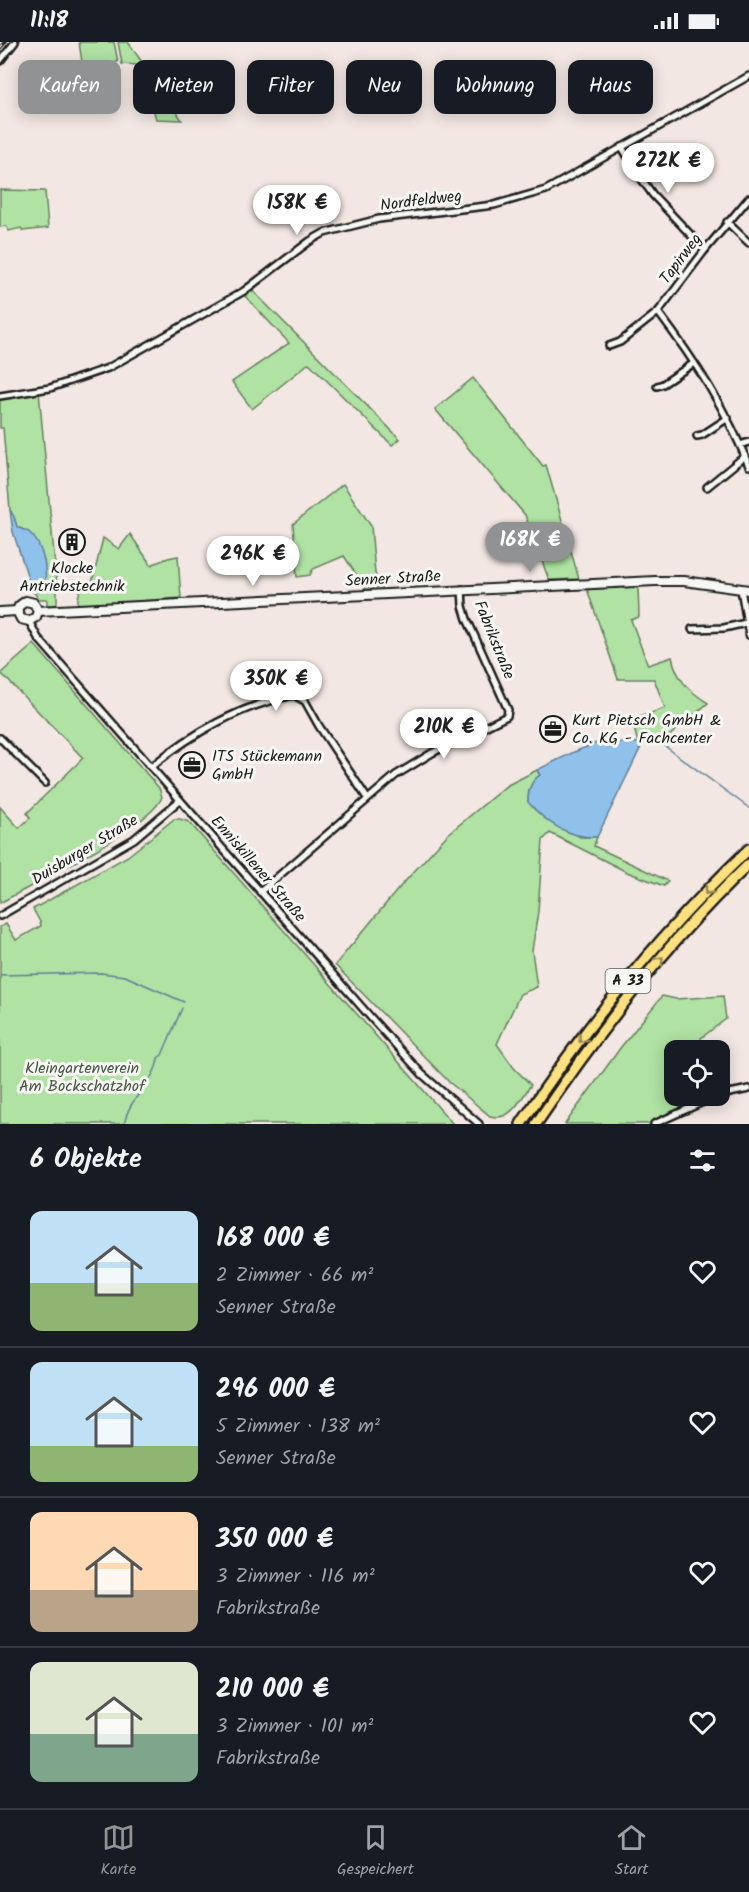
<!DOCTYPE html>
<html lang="de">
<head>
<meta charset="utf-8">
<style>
  body { margin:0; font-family:Kalam,sans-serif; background:#242831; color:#f1f3f6; height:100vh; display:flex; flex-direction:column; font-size:22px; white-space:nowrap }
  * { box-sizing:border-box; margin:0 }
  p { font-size:20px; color:#9ea1a6 }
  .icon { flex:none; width:33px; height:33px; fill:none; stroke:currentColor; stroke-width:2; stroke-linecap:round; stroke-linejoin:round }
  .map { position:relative; height:1082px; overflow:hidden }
  .sheet { display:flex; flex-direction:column; background:#171b24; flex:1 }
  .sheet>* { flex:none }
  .guide { position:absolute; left:18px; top:18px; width:714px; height:54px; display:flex; gap:12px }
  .controls { position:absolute; left:664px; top:998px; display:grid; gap:12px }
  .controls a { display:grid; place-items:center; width:66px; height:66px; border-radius:12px; background:#171b24; box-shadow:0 3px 15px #0003; font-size:30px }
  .price { position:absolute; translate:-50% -51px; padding:0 14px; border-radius:21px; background:#fff; color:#222; font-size:20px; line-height:39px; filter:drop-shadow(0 2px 3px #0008) }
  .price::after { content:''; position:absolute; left:50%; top:36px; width:18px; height:14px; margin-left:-9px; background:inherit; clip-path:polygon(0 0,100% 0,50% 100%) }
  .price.selected { background:#919294; color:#fff }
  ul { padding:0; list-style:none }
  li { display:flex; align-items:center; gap:18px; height:150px; padding:0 30px }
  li+li { border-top:2px solid #363941 }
  li span { display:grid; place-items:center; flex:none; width:168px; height:120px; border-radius:12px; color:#555 }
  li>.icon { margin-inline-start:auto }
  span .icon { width:72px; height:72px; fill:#fffc; stroke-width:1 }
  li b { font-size:26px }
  h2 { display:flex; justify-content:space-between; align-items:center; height:72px; padding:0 30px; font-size:26px }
  .chip { padding:0 21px; border-radius:12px; background:#171b24; box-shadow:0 3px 15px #0003; font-size:21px; line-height:54px }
  .chip.selected { background:#919294; color:#fff }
  .status { display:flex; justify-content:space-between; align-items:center; height:42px; padding:0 30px; background:#171b24; direction:ltr }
  .status svg { height:16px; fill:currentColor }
  .dock { display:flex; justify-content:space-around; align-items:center; height:84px; border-top:2px solid #363941; background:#171b24; font-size:16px; color:#9ea1a6 }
  .dock a { display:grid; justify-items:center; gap:3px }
  .dock .selected { color:#919294 }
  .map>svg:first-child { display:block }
</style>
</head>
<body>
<div class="status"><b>11:18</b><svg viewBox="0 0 49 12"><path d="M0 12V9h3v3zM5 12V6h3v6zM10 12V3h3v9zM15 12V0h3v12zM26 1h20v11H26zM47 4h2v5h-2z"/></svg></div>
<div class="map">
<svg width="749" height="1082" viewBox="0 0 749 1082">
  <rect width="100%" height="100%" fill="#f2e7e2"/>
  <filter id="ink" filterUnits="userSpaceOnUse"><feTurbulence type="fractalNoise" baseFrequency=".0167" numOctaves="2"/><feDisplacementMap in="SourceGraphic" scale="12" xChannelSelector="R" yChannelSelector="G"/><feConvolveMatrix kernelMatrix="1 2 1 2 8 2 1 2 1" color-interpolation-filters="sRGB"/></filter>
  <g filter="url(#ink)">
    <g fill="#afe2a3" stroke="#667f60" stroke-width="1.5">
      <path d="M79,0H114L118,20L83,27Z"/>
      <path d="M118,0H128L182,78L156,77L142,28L136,23L122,22Z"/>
      <path d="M0,148L45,149L48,186L23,189L21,186L9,189L6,184L0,185Z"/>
      <path d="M251,247L400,397L392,403L309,321L252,367L232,340L289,301L244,253Z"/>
      <path d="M473,336L543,424L546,423L579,537L549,538L525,473L435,367Z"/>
      <path d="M39,350L57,545V563H47V557H39L32,548L39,550L45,532L42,512L28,490L17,485L14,475L10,468L3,386H0V357Z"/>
      <path d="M343,442L371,484L375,531L380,545L365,546L344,514L313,527L310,533L297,535L293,482Z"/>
      <path d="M130,492L151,523L168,516L178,514L181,556L78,563V556L81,545L92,541L103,496L119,507Z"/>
      <path d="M638,545L639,575L631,578L648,623L672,615C677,638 689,649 708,661L661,701H638L632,678L665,666L654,637H618L587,547Z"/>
      <path d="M34,602L159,746L162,755C152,784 31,843 0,861V765L19,786L30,776L27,771L83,716L1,631Z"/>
      <path d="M537,728L540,733L529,747L528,759L535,768L580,795H597L594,804L668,839L664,844L627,830L550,791L543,798L538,869L532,909L537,945L520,952L497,1002L514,1026L531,1043C520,1058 511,1080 490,1074L449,1040L335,923L399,846L447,793L506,744Z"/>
      <path d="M174,777H180L189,780L453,1082H0V885L6,882L16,898L41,884L40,880L33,867L128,814Z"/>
      <path d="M662,954L676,957L723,954L726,977L701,996L703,1008H675V1053H710L654,1082H565L621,1005Z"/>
    </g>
    <g fill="#8fc1eb" stroke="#617f98" stroke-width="1.5">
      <path d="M10,468L14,475L17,485C21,487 26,488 30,491C43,503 52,537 39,550L32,548L13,490Z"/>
      <path d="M599,700L643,701L597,795C569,796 546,781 528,760C528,749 530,739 540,733L537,728L574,710Z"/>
    </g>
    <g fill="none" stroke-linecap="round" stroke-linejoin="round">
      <g stroke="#617f98" stroke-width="1.5">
        <path d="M662,702L749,766"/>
        <path d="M0,933L101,931L125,934L184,960"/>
        <path d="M122,1082L125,1080C128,1056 156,1040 158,1016L162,1013L182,966"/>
      </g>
      <defs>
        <g id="street">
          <path d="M0,19L15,0"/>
          <path d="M622,105L636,129L653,153L705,208"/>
          <path d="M727,180L749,201"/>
          <path d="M658,270L705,208L749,156"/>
          <path d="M609,304L620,300L658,270C695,319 726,367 749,424"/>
          <path d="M657,344L663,342L694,321"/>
          <path d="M0,354L50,346L108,326L244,249L310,199L324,191L379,177L494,163L546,148L749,34"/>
          <path d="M697,394L702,393L728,376"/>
          <path d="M740,403L749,400"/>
          <path d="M707,445L745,414"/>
          <path d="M741,547L749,593"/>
          <path d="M29,579L38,596L373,978L422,1032L479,1082"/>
          <path d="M692,587L724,586L746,581"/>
          <path d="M0,696L45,741"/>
          <path d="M151,725C192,691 242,663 294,653L305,659L319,684L367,756"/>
          <path d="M260,850L396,733L432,711L507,674L508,668L467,577L463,564L462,547"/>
          <path d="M0,874L134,797L180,758"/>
          <path d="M720,1053L749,1047"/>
          <path d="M654,1082L719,1053"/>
        </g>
        <g id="secondary">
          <path d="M17,569L21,577L29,579L36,575L38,569"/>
          <path d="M17,569L19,564L26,559L34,561L38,569"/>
          <path d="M38,569L655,539H684L749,548"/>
          <path d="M0,570L17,569"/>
        </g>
        <g id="highway">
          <path d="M521,1082C586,983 663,889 749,807"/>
          <path d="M536,1082C598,990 668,899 749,822"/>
        </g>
      </defs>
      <use href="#street" stroke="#1c1c1c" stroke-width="10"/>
      <use href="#secondary" stroke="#1c1c1c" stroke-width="12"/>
      <use href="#highway" stroke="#1c1c1c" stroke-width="14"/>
      <use href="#street" stroke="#f6f6f2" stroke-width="5"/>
      <use href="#secondary" stroke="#f6f6f2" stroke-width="8"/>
      <use href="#highway" stroke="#fde080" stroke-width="9"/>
      <defs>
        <path id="rail" d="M0,6L5,0"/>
      </defs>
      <use href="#rail" stroke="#1c1c1c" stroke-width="4"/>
      <use href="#rail" stroke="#f6f6f2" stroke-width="1.5" stroke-dasharray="4.5" stroke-linecap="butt"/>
    </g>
    <defs><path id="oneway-chevron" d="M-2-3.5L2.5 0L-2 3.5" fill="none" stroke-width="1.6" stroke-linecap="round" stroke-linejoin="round" transform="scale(1.5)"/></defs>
    <g stroke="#988853">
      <use href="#oneway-chevron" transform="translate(708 849) rotate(134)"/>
      <use href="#oneway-chevron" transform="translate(660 918) rotate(-49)"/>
      <use href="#oneway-chevron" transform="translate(582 997) rotate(128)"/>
    </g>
  </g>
  <defs>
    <symbol id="building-ring" viewBox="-11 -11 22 22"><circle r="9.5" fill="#f6f6f2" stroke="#1c1c1c" stroke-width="1.5"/><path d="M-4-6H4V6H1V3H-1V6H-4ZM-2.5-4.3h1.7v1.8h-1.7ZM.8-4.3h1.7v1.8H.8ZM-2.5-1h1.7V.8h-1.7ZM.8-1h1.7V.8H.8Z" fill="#1c1c1c"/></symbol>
    <symbol id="office-ring" viewBox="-11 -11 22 22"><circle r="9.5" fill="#f6f6f2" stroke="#1c1c1c" stroke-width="1.5"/><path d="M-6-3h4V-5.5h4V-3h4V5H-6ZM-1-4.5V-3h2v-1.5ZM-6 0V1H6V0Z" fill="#1c1c1c"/></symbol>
  </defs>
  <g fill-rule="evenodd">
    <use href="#building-ring" x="57" y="485" width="30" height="30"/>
    <use href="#office-ring" x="538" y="672" width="30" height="30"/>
    <use href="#office-ring" x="177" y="708" width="30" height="30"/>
  </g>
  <g text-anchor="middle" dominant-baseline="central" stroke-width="6" stroke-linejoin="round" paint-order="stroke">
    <rect fill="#f6f6f2" stroke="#5d5d5c" stroke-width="1.5" x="605.5" y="927" width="45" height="24" rx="4.5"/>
    <g font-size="15" font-weight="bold" fill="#1c1c1c">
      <text x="628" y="939">A 33</text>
    </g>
    <g font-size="16" fill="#1c1c1c" stroke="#f6f6f2">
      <text transform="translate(421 159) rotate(-7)">Nordfeldweg</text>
      <text transform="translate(681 217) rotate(-53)">Tapirweg</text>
      <text transform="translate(393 537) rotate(-3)">Senner Straße</text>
      <text transform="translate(494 598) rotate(68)">Fabrikstraße</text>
      <text transform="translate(85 808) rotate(-31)">Duisburger Straße</text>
      <text transform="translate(258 827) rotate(49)">Enniskillener Straße</text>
    </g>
    <g font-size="16" fill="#1c1c1c" stroke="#f6f6f2" text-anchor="start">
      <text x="72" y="526" text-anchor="middle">Klocke<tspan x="72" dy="18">Antriebstechnik</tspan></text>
      <text x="572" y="678">Kurt Pietsch GmbH &amp;<tspan x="572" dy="18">Co. KG - Fachcenter</tspan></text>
      <text x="212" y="714">ITS Stückemann<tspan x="212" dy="18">GmbH</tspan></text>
    </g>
    <g font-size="16" fill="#485744" stroke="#f6f6f2">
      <text x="82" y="1026">Kleingartenverein<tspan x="82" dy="18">Am Bockschatzhof</tspan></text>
    </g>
  </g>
</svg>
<div class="controls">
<a><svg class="icon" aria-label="locate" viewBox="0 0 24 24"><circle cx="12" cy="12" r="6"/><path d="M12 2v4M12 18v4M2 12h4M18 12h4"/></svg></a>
</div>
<b class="price" style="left:668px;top:152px">272K €</b>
<b class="price" style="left:297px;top:194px">158K €</b>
<b class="price selected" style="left:530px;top:531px">168K €</b>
<b class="price" style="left:253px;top:545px">296K €</b>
<b class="price" style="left:276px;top:670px">350K €</b>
<b class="price" style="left:444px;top:718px">210K €</b>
<div class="guide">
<a class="chip selected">Kaufen</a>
<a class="chip">Mieten</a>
<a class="chip">Filter</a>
<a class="chip">Neu</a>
<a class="chip">Wohnung</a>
<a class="chip">Haus</a>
</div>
</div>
<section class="sheet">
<h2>6 Objekte<svg class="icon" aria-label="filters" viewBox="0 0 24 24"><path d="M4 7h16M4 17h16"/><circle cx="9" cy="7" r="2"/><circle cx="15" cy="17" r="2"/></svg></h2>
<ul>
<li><span style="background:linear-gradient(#bfe0f5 60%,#8fb573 0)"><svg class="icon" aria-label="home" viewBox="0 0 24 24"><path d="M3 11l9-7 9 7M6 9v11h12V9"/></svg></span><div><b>168 000 €</b><p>2 Zimmer · 66 m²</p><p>Senner Straße</p></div><svg class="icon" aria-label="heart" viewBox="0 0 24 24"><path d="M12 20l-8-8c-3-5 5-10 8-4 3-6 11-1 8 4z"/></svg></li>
<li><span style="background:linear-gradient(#bfe0f5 70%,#8fb573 0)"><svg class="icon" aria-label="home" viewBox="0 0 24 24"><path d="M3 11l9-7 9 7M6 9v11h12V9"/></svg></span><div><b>296 000 €</b><p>5 Zimmer · 138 m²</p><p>Senner Straße</p></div><svg class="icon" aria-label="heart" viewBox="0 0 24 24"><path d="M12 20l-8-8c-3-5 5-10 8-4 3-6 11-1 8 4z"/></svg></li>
<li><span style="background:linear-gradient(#ffd9b3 65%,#b9a48a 0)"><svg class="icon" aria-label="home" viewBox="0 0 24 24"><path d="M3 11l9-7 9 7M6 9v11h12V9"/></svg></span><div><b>350 000 €</b><p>3 Zimmer · 116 m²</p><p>Fabrikstraße</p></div><svg class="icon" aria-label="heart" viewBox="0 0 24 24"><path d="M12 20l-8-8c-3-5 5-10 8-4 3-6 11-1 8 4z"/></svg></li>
<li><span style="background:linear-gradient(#dfe7d0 60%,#7fa58c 0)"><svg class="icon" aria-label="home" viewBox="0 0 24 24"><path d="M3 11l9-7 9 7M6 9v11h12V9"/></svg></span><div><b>210 000 €</b><p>3 Zimmer · 101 m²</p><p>Fabrikstraße</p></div><svg class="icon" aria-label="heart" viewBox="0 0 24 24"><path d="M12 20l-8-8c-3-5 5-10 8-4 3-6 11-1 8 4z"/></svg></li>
</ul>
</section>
<nav class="dock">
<a class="selected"><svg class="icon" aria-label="map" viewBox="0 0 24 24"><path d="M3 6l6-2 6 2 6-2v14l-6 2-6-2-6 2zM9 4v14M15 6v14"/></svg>Karte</a>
<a><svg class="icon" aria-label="saved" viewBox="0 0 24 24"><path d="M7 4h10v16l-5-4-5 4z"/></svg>Gespeichert</a>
<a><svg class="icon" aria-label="home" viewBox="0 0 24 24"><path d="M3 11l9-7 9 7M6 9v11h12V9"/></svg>Start</a>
</nav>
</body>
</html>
